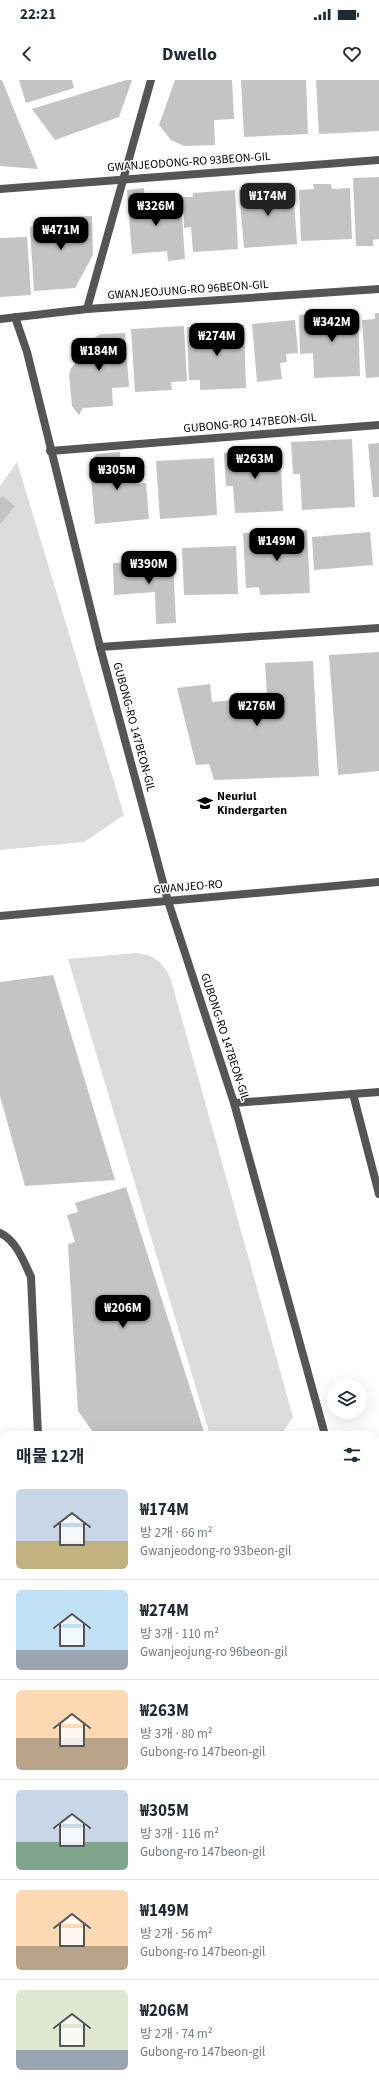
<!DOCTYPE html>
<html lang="ko">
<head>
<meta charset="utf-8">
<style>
  body { margin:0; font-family:"Source Sans 3","Noto Sans KR",sans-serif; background:#f6f6f7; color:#1f2937; height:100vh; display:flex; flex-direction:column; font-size:15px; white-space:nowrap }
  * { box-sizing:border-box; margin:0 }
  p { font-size:13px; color:#747a83 }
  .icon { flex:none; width:22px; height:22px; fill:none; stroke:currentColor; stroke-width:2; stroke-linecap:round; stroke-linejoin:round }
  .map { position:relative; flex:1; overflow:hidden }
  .drawer { position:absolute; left:0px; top:1351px; width:379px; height:656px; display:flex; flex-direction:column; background:#fff; border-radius:12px 12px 0 0; box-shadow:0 4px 16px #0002 }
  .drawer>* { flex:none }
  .buttons { position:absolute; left:327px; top:1299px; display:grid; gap:8px }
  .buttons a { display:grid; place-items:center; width:40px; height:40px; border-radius:50%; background:#fff; box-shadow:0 4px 16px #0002; font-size:20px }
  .price { position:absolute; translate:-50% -34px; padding:0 9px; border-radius:8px; background:#000; color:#fff; font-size:13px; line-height:26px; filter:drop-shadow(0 1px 2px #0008) }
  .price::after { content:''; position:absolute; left:50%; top:24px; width:12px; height:9px; margin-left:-6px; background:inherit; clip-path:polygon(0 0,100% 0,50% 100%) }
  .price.current { background:#222; color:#fff }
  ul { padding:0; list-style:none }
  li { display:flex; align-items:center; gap:12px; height:100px; padding:0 16px }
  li+li { border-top:1px solid #e0e1e3 }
  li span { display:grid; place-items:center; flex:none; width:112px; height:80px; border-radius:6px; color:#555 }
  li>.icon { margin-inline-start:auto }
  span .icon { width:48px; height:48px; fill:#fffc; stroke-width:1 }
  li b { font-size:17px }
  h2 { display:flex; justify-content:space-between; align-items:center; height:48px; padding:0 16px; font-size:17px }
  .status { display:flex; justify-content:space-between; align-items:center; height:28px; padding:0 20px; background:#fff; direction:ltr }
  .status svg { height:11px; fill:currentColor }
  header { display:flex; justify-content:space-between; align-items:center; height:52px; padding:0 16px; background:#fff; font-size:18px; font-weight:700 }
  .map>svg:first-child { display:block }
</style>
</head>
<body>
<div class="status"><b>22:21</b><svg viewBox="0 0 49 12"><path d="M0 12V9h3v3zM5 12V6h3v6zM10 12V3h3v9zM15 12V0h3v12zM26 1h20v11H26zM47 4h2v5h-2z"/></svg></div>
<header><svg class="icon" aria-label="back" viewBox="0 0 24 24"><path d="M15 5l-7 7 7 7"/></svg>Dwello<svg class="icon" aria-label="heart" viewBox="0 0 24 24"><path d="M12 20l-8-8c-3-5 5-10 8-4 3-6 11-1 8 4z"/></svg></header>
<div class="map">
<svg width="379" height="2007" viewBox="0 0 379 2007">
  <rect width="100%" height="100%" fill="#fff"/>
  <g fill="#dcdcdc">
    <path d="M17,382L124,735L84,762L0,770V406Z"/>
    <path d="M136,873C155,875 163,882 171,900L293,1337L281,1355H210L68,879Z"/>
    <path d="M375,1651L379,1664V1764H375Z"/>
    <path d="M379,1834V2007H342V2003H375V1835Z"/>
  </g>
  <g fill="#c4c4c4">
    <path d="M0,0H2L38,89L0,86Z"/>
    <path d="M19,0H72L74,8L26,23Z"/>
    <path d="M126,0H132L119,37L55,60L32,29Z"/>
    <path d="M175,0H232L234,39L214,40L215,65L184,66L171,60L159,45Z"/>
    <path d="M241,0H306L308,54L244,57Z"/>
    <path d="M316,0H379V51L319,54Z"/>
    <path d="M379,97V159L373,160V166H356L353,98Z"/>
    <path d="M313,104H331L332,109L350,108L352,159L301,161L299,110L314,109Z"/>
    <path d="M293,106L297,164L244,168L239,110Z"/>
    <path d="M144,108L145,125L181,122L185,179L168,181L167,171L132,174L127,110Z"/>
    <path d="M235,110L238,169L193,172L191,147L184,148L183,117H193V113Z"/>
    <path d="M92,136L93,175L75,208L34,211L30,148L44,137Z"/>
    <path d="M27,157L31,215L0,217V158Z"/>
    <path d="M358,232L360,296L314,298L313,273L300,274L299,235Z"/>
    <path d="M375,233H379V297L366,298L362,240L375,239Z"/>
    <path d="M295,240L298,273L286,274L287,282L280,283L282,299L257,302L252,244Z"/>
    <path d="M244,245L246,308L200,310V300H189L187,247Z"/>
    <path d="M184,246L187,301L171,302L172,310L135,312L131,249Z"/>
    <path d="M125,253L129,307L112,308L113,326L83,328L79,335L72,326L69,295L71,288L78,281L81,269L84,266H91L90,261L100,254Z"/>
    <path d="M352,359L355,427L302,430L300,394H293L291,362Z"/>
    <path d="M379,363V417H373L368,364Z"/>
    <path d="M280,369L283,431L235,433L233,406H226L224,373Z"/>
    <path d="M120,372L122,390L135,388L136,404L146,403L149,439L95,444L90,385L96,374Z"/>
    <path d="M214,378L217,435L160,439L156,381Z"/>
    <path d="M2,416L15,426L0,444V419Z"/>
    <path d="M307,450L310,513L260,515L259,507L246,508L243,453Z"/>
    <path d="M370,452L373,485L314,490L312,457Z"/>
    <path d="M236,466L238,514L184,515L182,468Z"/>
    <path d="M173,480L176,543L156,544L155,512L114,515L113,483Z"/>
    <path d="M379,572V691L338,695L329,575Z"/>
    <path d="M313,581L319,696L214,700L209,684L196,685L177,608L210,604L212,622L267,617L265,583Z"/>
    <path d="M53,895L115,1100L25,1106L0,1016V902Z"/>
    <path d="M126,1107L205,1355H95L78,1331L68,1164L75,1162L67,1135L78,1132L75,1123Z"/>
    <path d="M4,1729V1783L0,1784V1730Z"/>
    <path d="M0,1862L4,1911V2003H44L45,2007H0Z"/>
    <path d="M58,2003H177V2007H59Z"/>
    <rect x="188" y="2003" width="145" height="4"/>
  </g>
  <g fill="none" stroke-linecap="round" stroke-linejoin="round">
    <g stroke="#555" stroke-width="8">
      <path d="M0,109L379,80"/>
      <path d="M87,229L151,0"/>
      <path d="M15,237L27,272L100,567L168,821L234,1023L325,1355"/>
      <path d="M0,239L87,229L379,209"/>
      <path d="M50,371L379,345"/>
      <path d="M100,567L379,548"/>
      <path d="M353,1014L379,1114"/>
      <path d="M234,1023L379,1012"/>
      <path d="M0,1153C16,1160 24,1182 31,1197L38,1355"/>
      <path d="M375,1404L379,1403"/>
      <path d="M375,1537L379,1551"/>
      <path d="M375,1799H379"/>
      <path d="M0,1819L4,1818"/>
    </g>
    <path stroke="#555" stroke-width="8" d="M0,836L379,802"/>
  </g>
  <defs>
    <symbol id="school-bare" viewBox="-9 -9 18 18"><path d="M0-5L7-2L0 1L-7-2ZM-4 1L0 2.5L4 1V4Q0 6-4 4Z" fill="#000" stroke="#fff" stroke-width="2.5" paint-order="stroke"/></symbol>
  </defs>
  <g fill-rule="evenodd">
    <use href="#school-bare" x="194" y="712" width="22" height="22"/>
  </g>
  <g text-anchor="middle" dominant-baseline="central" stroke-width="3" stroke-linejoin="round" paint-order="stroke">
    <g font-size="12" fill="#000" stroke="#fff">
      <text transform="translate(189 82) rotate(-4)">GWANJEODONG-RO 93BEON-GIL</text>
      <text transform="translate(188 210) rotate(-4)">GWANJEOJUNG-RO 96BEON-GIL</text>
      <text transform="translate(250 343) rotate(-5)">GUBONG-RO 147BEON-GIL</text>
      <text transform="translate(134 647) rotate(75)">GUBONG-RO 147BEON-GIL</text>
      <text transform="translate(188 807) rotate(-5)">GWANJEO-RO</text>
      <text transform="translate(225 957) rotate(72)">GUBONG-RO 147BEON-GIL</text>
    </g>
    <g font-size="12" font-weight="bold" fill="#000" stroke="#fff" text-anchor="start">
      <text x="217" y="716">Neuriul<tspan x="217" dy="14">Kindergarten</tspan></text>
    </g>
  </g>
</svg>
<div class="buttons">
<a><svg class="icon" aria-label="layers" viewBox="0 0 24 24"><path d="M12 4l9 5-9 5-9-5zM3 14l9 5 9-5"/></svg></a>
</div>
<b class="price current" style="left:268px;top:137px">₩174M</b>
<b class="price" style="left:156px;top:147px">₩326M</b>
<b class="price" style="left:61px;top:171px">₩471M</b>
<b class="price" style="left:332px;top:263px">₩342M</b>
<b class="price" style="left:217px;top:277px">₩274M</b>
<b class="price" style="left:99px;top:292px">₩184M</b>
<b class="price" style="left:255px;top:400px">₩263M</b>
<b class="price" style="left:117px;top:411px">₩305M</b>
<b class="price" style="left:277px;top:482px">₩149M</b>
<b class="price" style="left:149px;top:505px">₩390M</b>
<b class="price" style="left:257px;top:647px">₩276M</b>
<b class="price" style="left:123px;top:1249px">₩206M</b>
<section class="drawer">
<h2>매물 12개<svg class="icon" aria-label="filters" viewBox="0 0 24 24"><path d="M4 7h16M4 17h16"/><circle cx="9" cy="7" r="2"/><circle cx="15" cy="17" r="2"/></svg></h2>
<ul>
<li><span style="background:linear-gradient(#c9d6e8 65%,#c2b280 0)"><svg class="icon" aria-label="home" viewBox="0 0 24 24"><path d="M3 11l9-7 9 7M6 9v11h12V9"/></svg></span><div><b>₩174M</b><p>방 2개 · 66 m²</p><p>Gwanjeodong-ro 93beon-gil</p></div></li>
<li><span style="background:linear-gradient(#bfe0f5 75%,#9aa5b1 0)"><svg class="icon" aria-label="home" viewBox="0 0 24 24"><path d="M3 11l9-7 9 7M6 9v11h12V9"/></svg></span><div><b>₩274M</b><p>방 3개 · 110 m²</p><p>Gwanjeojung-ro 96beon-gil</p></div></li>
<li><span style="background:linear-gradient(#ffd9b3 60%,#b9a48a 0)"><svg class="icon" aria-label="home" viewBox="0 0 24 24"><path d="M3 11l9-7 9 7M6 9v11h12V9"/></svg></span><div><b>₩263M</b><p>방 3개 · 80 m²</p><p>Gubong-ro 147beon-gil</p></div></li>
<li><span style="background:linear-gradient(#c9d6e8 65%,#7fa58c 0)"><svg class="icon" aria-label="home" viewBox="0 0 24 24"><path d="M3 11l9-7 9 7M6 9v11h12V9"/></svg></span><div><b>₩305M</b><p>방 3개 · 116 m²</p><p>Gubong-ro 147beon-gil</p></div></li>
<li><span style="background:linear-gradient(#ffd9b3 70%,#b9a48a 0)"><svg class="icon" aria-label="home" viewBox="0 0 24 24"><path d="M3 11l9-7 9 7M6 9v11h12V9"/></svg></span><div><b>₩149M</b><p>방 2개 · 56 m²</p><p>Gubong-ro 147beon-gil</p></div></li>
<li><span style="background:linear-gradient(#dfe7d0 75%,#9aa5b1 0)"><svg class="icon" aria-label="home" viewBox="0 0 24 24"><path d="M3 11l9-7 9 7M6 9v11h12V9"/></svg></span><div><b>₩206M</b><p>방 2개 · 74 m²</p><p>Gubong-ro 147beon-gil</p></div></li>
</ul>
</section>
</div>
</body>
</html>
